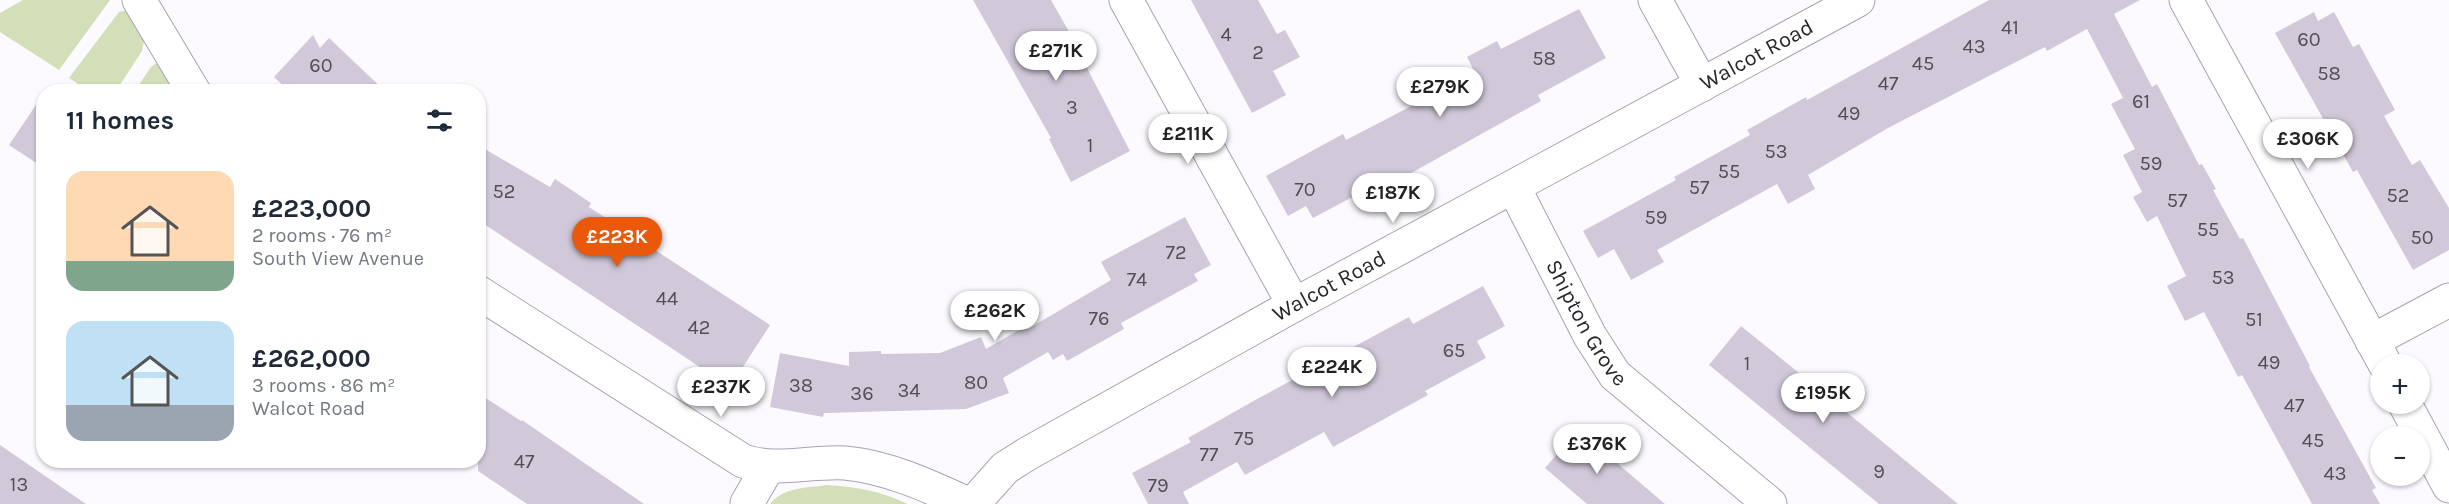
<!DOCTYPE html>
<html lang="en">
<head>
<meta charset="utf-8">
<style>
  body { margin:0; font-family:Karla,sans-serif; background:#f2f2f3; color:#1f2937; height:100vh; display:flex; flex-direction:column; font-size:22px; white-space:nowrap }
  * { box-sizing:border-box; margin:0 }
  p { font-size:20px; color:#747a83 }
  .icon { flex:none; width:33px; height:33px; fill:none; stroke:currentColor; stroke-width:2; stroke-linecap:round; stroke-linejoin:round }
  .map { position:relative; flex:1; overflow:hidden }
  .details { position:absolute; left:36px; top:84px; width:450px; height:384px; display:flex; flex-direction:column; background:#fff; border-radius:24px; box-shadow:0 2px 4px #0004 }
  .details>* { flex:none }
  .controls { position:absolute; left:2370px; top:354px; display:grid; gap:12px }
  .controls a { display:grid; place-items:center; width:60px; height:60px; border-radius:50%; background:#fff; box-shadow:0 2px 4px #0004; font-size:30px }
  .price { position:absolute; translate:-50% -51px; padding:0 14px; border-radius:21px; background:#fff; color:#222; font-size:20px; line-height:39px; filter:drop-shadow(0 2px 3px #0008) }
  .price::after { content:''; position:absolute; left:50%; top:36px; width:18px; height:14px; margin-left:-9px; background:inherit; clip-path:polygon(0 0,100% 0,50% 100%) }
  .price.on { background:#ea580c; color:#fff }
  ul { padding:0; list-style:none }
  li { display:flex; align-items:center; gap:18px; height:150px; padding:0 30px }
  li span { display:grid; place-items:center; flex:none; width:168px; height:120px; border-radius:18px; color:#555 }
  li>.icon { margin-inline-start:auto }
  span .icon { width:72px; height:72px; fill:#fffc; stroke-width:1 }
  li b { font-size:26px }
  h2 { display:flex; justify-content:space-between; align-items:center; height:72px; padding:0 30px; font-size:26px }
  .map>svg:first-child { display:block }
</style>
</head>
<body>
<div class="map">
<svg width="2449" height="504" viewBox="0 0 2449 504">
  <rect width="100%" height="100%" fill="#fcfafe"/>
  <g fill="#d2dfb8">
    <path d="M23,0H110L59,70L0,32V13Z"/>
    <path d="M127,10L144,41L142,51L116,91H89L69,78L119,12Z"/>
    <path d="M158,62L174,91L134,92L151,67Z"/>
    <path d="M827,485C859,487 879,491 908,504H770C783,487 807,488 827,485Z"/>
  </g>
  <g fill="#d1c9da">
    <path d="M973,0H1051L1088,65L1086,66L1130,151L1071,182L1049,139L1051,138Z"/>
    <path d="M1191,0H1258L1277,34L1285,30L1300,57L1273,71L1286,95L1252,113Z"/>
    <path d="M1989,0H2140L2114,14L2152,87L2157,84L2199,165L2202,164L2216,189L2213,190L2240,239L2243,238L2310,366L2309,367L2376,488L2372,490L2380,504H2312L2242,375L2238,377L2204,312L2185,321L2167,286L2186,276L2157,216L2147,222L2133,197L2142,192L2123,155L2135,149L2111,104L2123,98L2087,29L2047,51L2045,47L1888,128L1808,175L1815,189L1788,204L1777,184L1657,250L1664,262L1631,280L1614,249L1598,258L1583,231L1676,180L1674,177L1750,135L1747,130L1806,97L1807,100Z"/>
    <path d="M1579,9L1606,58L1538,95L1541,101L1395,182L1392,176L1313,218L1306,206L1288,216L1266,176L1343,134L1346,140L1475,73L1467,57L1497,41L1501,49Z"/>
    <path d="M2314,12L2318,21L2334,12L2353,47L2359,44L2395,110L2384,116L2412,165L2420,160L2449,208V250L2413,270L2357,170L2353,172L2275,33Z"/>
    <path d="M313,35L320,48L329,38L386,92H290L274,77Z"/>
    <path d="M44,93V168L9,145Z"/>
    <path d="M478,145L550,187L555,179L591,203L589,207L770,325L730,387L478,220Z"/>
    <path d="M1185,217L1211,265L1194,274L1198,281L1121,323L1124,329L1067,361L1063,354L1053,360L1048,352L1003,378L1009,393L966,409L824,413L823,417L770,407L780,353L849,366V352L881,351V354L940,353L981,337L986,349L1026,326L1028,329L1111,280L1101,262Z"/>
    <path d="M1483,286L1505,326L1477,341L1486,358L1425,391L1428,395L1333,447L1324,432L1245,475L1237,462L1183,492L1189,504H1148L1132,473L1191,442L1188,438L1257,399L1409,317L1413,324Z"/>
    <path d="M1741,326L1793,368L1958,504H1879L1709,365Z"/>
    <path d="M478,393L521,421L522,420L644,504H527L478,471Z"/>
    <path d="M1578,430L1603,451L1665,504H1587L1545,468Z"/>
    <path d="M0,445L86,504H0Z"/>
  </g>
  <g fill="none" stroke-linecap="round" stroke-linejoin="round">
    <defs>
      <g id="street">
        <path d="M139,0L194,92"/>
        <path d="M1126,0L1294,305"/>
        <path d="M1655,0L1702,85"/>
        <path d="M2186,0L2385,364"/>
        <path id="s1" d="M1514,188L1590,336L1615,375L1770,504"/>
        <path d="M478,292L743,461C776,472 810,461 845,463C888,467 929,486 968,504"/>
        <path d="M2372,341L2449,300"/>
        <path d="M2405,404L2449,486"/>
        <path d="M747,503L768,467"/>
        <path id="s2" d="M973,504L1005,468L1027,454L1294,305L1858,0"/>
      </g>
    </defs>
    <use href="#street" stroke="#a8a1b1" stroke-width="35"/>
    <use href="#street" stroke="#fff" stroke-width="33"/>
  </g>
  <g text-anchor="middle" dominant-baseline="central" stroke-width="6" stroke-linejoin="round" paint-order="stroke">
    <g font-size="20" fill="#524e58">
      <text x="2010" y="27">41</text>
      <text x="1226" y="34">4</text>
      <text x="2309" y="39">60</text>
      <text x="1974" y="46">43</text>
      <text x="1258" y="52">2</text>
      <text x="1544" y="58">58</text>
      <text x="1923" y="63">45</text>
      <text x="321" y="65">60</text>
      <text x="2329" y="73">58</text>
      <text x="1888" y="83">47</text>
      <text x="2141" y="101">61</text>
      <text x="1072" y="107">3</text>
      <text x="1849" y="113">49</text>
      <text x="1090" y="145">1</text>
      <text x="1776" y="151">53</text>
      <text x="2151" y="163">59</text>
      <text x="1729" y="171">55</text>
      <text x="1699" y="187">57</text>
      <text x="1305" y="189">70</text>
      <text x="504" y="191">52</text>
      <text x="2398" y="195">52</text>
      <text x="2177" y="200">57</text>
      <text x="1656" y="217">59</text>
      <text x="2208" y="229">55</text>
      <text x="2422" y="237">50</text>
      <text x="1176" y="252">72</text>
      <text x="2223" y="277">53</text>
      <text x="1137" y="279">74</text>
      <text x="667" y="298">44</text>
      <text x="1099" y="318">76</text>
      <text x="2254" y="319">51</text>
      <text x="699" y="327">42</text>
      <text x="1454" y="350">65</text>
      <text x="2269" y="362">49</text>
      <text x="1747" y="363">1</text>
      <text x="976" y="382">80</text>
      <text x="801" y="385">38</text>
      <text x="909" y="390">34</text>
      <text x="862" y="393">36</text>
      <text x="2294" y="405">47</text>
      <text x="1244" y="438">75</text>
      <text x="2313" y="440">45</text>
      <text x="1209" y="454">77</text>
      <text x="524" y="461">47</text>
      <text x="1879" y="471">9</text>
      <text x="2335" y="473">43</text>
      <text x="19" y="484">13</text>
      <text x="1158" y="485">79</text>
    </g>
    <g font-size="22" fill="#28252c" stroke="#fff">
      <text stroke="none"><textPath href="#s2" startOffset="906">Walcot Road</textPath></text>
      <text stroke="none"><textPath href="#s2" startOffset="420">Walcot Road</textPath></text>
      <text stroke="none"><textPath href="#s1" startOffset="153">Shipton Grove</textPath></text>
    </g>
  </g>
</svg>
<div class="controls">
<a>+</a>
<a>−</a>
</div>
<b class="price" style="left:1056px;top:82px">£271K</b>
<b class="price" style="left:1440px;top:118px">£279K</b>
<b class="price" style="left:1188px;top:165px">£211K</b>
<b class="price" style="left:2308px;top:170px">£306K</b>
<b class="price" style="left:1393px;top:224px">£187K</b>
<b class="price on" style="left:617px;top:268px">£223K</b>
<b class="price" style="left:995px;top:342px">£262K</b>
<b class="price" style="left:1332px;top:398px">£224K</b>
<b class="price" style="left:721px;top:418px">£237K</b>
<b class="price" style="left:1823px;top:424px">£195K</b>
<b class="price" style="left:1597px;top:475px">£376K</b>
<section class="details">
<h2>11 homes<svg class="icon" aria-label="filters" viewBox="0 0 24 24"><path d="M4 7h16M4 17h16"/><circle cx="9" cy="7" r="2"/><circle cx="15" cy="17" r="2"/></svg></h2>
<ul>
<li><span style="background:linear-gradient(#ffd9b3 75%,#7fa58c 0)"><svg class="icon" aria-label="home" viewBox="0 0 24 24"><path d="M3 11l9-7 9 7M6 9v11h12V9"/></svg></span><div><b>£223,000</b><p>2 rooms · 76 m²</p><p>South View Avenue</p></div></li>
<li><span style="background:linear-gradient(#bfe0f5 70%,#9aa5b1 0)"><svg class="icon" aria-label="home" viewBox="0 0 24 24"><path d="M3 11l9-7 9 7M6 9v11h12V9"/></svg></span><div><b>£262,000</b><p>3 rooms · 86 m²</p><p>Walcot Road</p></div></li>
</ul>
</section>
</div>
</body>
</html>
